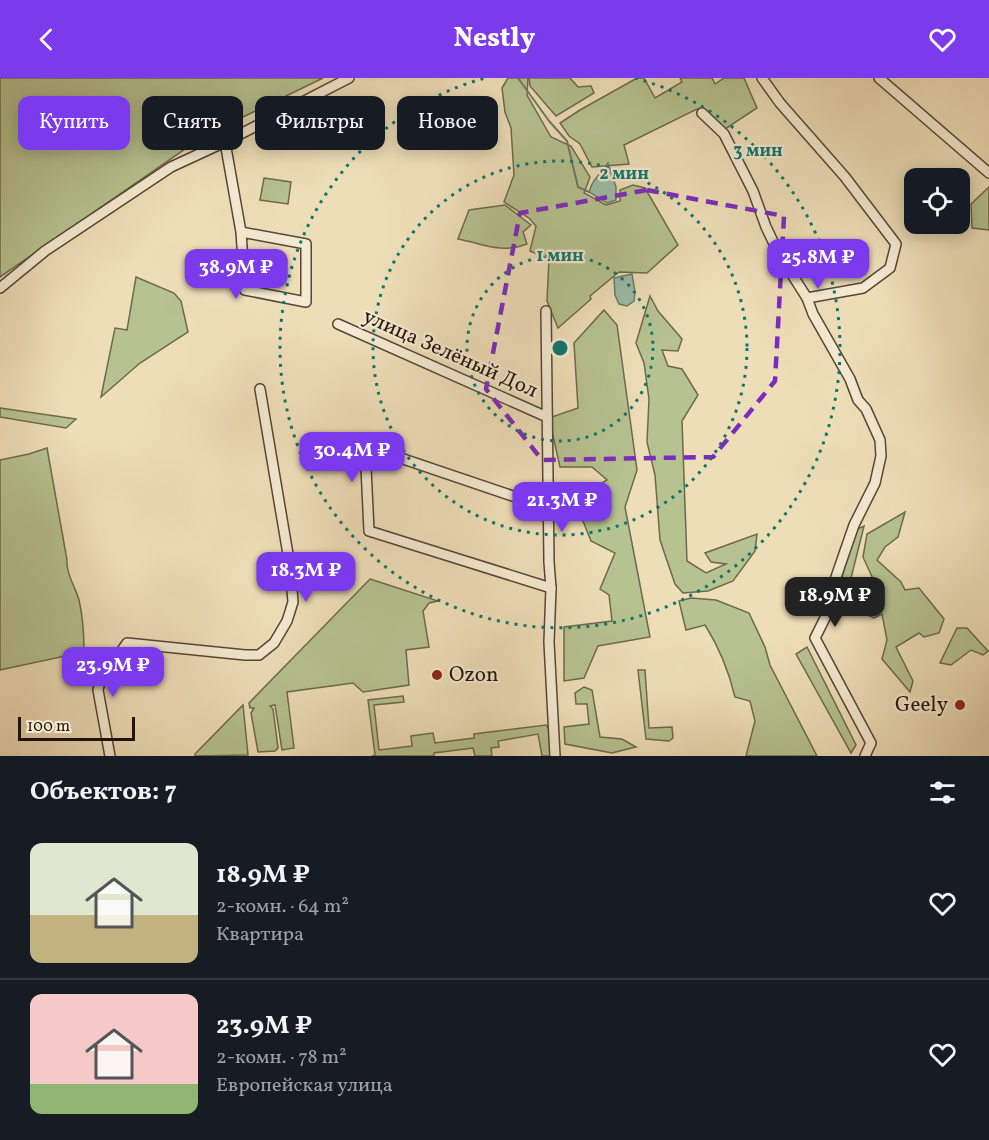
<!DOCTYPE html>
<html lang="ru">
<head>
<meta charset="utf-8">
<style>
  body { margin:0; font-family:Vollkorn,serif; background:#20242c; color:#f1f3f6; height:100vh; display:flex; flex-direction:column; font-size:22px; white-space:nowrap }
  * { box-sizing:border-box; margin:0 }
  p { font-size:20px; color:#9ea1a6 }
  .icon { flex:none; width:33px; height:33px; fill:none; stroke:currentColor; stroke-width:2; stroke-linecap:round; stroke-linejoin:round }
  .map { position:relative; height:678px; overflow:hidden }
  .panel { display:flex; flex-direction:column; background:#171b24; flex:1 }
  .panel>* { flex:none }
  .top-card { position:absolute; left:18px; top:18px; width:600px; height:54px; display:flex; gap:12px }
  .buttons { position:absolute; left:904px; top:90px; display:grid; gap:12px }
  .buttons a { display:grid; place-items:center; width:66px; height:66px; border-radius:12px; background:#171b24; box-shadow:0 3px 15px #0003; font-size:30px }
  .scale { position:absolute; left:18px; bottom:15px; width:117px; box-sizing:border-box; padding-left:6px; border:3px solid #241309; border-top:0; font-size:16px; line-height:21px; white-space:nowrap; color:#241309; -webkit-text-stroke:4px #f4ead1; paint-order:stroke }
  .price { position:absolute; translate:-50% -51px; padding:0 14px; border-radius:12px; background:#7c3aed; color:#fff; font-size:20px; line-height:39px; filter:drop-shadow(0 2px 3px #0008) }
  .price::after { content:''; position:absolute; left:50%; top:36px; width:18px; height:14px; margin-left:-9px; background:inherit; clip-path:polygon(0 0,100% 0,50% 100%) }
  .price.current { background:#222; color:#fff }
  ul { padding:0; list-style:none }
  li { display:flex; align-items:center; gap:18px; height:150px; padding:0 30px }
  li+li { border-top:2px solid #363941 }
  li span { display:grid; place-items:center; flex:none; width:168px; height:120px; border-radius:12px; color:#555 }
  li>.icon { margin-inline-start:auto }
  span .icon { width:72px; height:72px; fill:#fffc; stroke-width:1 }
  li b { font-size:26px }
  h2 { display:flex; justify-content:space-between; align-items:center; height:72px; padding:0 30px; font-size:26px }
  .tag { padding:0 21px; border-radius:12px; background:#171b24; box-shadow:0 3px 15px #0003; font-size:21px; line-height:54px }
  .tag.current { background:#7c3aed; color:#fff }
  header { display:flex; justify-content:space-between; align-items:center; height:78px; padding:0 30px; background:#7c3aed; color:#fff; font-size:27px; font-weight:800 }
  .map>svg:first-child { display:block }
</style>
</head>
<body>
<header><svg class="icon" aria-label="back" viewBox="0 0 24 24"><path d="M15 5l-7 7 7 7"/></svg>Nestly<svg class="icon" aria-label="heart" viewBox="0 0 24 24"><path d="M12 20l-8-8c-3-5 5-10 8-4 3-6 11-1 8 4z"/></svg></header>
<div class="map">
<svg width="989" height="678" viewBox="0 0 989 678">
  <rect width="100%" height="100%" fill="#eedeb8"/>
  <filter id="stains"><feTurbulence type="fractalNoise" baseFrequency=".00333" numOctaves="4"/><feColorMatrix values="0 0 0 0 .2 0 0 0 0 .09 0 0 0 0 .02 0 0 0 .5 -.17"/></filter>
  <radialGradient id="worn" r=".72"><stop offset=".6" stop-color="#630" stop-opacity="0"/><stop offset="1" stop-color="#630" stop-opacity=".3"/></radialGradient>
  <g fill="#b6c290" stroke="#6d6a4c" stroke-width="1.5">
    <path d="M0,0H323L204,58L0,199Z"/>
    <path d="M508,0H528L527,17L551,59L571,68L590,99L584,115L606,127L620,123V112L633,107L645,110L678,167L647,195L619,194L590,218L591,221L558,250L547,223L549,181L530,173L536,148L529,140L504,124L514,97L511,50L505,34L502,10Z"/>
    <path d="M529,0H570L578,9L591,8L594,15L556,38L530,8Z"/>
    <path d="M637,0H644L655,20L682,4L680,0H712L715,6L724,0H744L757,30L725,51L697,31L624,67L629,86L592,89L580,66L569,58L560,45L580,32Z"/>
    <path d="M264,100L291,104L288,126L260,122Z"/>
    <path d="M989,109V152L972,150L971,126Z"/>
    <path d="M505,127L531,147L523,154L527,166C502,176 484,166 458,161L469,132Z"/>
    <path d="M136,199L174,215L181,223L188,254L140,285L101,319L115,250L127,252Z"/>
    <path d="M650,218L658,233L682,261L678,273L662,272L668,288L682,291L698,317L682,343L687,483L706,495L726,486L711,484L705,475L757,456L755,473L733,503L708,513L683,515L675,506L660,462L655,397L647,364L649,321L644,285L636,265Z"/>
    <path d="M604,232L617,247L637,392L625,429L650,559L598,568L584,600L564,603V549L612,543L609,517L600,511L615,475L591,463L581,438L592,411L607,402L592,389H560L549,340L578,330L574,265Z"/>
    <path d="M0,330L76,341L66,350L0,339Z"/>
    <path d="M47,370L67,482C66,496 75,508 79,522C83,539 84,556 84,574L0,592V382L29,376Z"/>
    <path d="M905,434L898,459L885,469L877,482L901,504L905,512L919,510L944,541L939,555L924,559L919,555L896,569L913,603L910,614L882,581L887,562L882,536L874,540L865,536L866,525L861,518L874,503L863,479L867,456Z"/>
    <path d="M864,448L849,508L855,518L852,531L831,539L855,452Z"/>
    <path d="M370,501L438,523L429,525L423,533L429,569L406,572L409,607L363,614L353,605L287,614L294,670L282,672L275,627L270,628L273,631L278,670L275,673L258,674L251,635L254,630H250L249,625Z"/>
    <path d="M691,520L716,522L749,535L765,569L770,587L817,678H746L755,643L750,623L735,619C729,594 719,569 705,547L686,552L679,523Z"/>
    <path d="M957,550H967L988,573L983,577L971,572L951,587L940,585Z"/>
    <path d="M807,569L856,667L851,675L796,576Z"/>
    <path d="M638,592H645L649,650L672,649L673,660L669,663L646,661Z"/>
    <path d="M584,609L592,612L600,659L622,661L636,669L612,675L565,666L564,649L589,646L587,626H576L575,615Z"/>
    <path d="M403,618L404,624L374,627L379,672L412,668L411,658L433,655L435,665L474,660V656L546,647L549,651L552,676L550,678H542L538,656L498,663L499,669L491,670L492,678H475L473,670L434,675V678H372L375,677L368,622Z"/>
    <path d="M243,627L248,677L195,678V676Z"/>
  </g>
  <g fill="#9bbda8" stroke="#6b7968" stroke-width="1.5">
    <path d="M608,85L616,109V122L607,125L589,114C594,98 600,98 608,85Z"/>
    <path d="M632,196L635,214L634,223L627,228L619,226L615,217L614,200Z"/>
  </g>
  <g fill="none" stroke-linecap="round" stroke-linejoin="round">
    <path stroke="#6b7968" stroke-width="2" d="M518,0L549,43L567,63L578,109L589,114"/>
    <defs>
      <g id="street">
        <path d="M762,0L780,25L845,99L896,166L890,190L863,210L807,220"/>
        <path d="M879,0L989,95"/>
        <path d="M702,35L724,56L753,113L766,149L779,176L807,220L813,236L850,301L858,322L866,331L880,362L881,378L875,405L854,447L826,528V538L815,560L871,665L865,678"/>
        <path d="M225,64L349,0"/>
        <path d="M0,210L45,173L171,89L225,64L241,154L245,212L306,224V166L241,154"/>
        <path d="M546,233L549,484L551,510L549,564L555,678"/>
        <path d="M338,246L547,339"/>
        <path d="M548,430L365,368L369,453L551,510"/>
        <path d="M110,678L98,612L100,604L127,565L245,577H259L274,565L287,543L293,524L290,488L260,311"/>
      </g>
    </defs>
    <use href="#street" stroke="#564635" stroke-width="12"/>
    <use href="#street" stroke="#f4ead1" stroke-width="9"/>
  </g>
  <path fill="none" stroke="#7b2cbf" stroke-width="4.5" stroke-dasharray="12 8" stroke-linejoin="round" d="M647,112L784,138L775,303L713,379L542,382L486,311L520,135Z"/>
  <g fill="none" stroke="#0f766e" stroke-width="3" stroke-dasharray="3 6">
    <circle cx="560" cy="270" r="93"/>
    <circle cx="560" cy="270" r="187"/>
    <path d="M635 0A280 280 0 1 1 485 0"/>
  </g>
  <g fill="#8f2418" stroke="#f4ead1" stroke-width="2">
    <circle cx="437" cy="597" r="6"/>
    <circle cx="960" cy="627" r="6"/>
  </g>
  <g text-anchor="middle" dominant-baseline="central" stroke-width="4.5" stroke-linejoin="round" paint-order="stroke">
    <g font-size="21" fill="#241309" stroke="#f4ead1">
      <text transform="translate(450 276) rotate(24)">улица Зелёный Дол</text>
    </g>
    <g font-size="21" fill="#241309" stroke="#f4ead1" text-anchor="start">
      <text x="449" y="597">Ozon</text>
      <text x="948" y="627" text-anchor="end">Geely</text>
    </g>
  </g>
  <circle cx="560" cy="270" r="9" fill="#0f766e" stroke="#f4ead1" stroke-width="3"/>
  <g font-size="18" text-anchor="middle" font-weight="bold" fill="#0f766e" stroke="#f4ead1" stroke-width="4.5" stroke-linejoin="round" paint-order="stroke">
    <text x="758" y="78">3 мин</text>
    <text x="624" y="101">2 мин</text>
    <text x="560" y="183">1 мин</text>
  </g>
  <rect width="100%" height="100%" filter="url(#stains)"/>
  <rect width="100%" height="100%" fill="url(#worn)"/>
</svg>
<div class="buttons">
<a><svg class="icon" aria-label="locate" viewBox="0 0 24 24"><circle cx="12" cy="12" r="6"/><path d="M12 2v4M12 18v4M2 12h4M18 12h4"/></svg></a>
</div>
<div class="scale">100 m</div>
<b class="price" style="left:818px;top:212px">25.8M ₽</b>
<b class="price" style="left:236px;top:222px">38.9M ₽</b>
<b class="price" style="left:352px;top:405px">30.4M ₽</b>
<b class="price" style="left:562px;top:455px">21.3M ₽</b>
<b class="price" style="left:306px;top:525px">18.3M ₽</b>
<b class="price current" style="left:835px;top:550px">18.9M ₽</b>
<b class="price" style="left:113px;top:620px">23.9M ₽</b>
<div class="top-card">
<a class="tag current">Купить</a>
<a class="tag">Снять</a>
<a class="tag">Фильтры</a>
<a class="tag">Новое</a>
</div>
</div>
<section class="panel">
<h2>Объектов: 7<svg class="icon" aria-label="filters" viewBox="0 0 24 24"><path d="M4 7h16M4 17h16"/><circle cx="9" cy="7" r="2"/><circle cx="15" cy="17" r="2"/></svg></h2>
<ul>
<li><span style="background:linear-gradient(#dfe7d0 60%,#c2b280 0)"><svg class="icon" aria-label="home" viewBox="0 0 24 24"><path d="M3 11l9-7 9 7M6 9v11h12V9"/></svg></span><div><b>18.9M ₽</b><p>2-комн. · 64 m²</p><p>Квартира</p></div><svg class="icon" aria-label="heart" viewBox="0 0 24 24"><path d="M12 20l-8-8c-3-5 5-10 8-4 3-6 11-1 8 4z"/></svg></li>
<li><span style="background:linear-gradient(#f6c9c9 75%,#8fb573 0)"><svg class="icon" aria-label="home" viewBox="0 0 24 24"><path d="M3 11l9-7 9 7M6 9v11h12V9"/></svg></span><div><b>23.9M ₽</b><p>2-комн. · 78 m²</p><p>Европейская улица</p></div><svg class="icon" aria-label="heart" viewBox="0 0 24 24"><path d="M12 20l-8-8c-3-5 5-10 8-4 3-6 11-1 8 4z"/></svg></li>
</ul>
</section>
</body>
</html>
